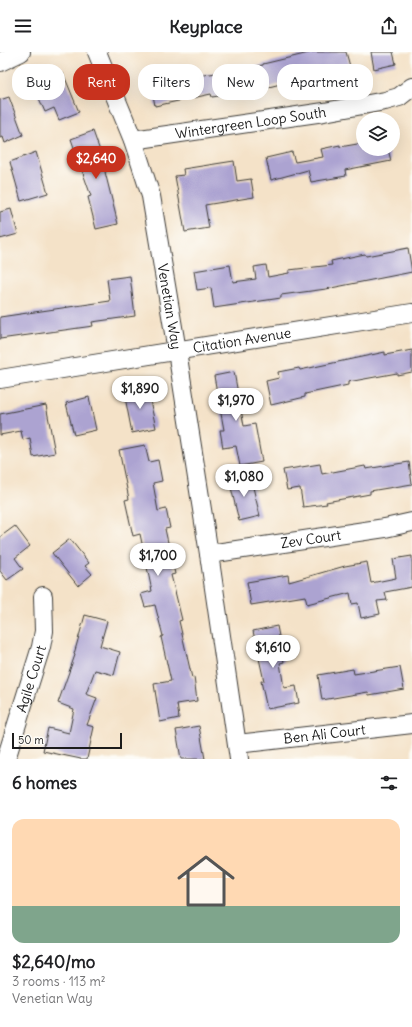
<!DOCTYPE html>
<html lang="en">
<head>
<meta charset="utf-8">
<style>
  body { margin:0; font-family:Delius,sans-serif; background:#f2f2f2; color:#202124; height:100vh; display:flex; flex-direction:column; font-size:15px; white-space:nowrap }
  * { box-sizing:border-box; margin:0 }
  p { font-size:13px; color:#757577 }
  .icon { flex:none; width:22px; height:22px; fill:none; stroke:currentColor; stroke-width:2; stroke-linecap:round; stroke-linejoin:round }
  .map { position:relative; height:707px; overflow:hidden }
  .details { display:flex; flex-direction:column; background:#fff; flex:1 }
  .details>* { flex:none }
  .banner { position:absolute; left:12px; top:12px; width:388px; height:36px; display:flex; gap:8px }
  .controls { position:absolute; left:356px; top:60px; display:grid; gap:8px }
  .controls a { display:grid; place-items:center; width:44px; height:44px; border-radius:50%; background:#fff; box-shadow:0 4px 16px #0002; font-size:20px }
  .scale { position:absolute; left:12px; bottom:10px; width:110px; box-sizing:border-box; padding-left:4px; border:2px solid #1c1c1c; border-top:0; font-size:11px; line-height:14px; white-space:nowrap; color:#1c1c1c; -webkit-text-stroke:3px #fdfcf7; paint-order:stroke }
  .price { position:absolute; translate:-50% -34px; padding:0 9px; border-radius:14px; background:#fff; color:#222; font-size:13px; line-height:26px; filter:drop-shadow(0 1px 2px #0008) }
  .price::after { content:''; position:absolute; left:50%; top:24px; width:12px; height:9px; margin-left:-6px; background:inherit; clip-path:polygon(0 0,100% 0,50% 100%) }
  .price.on { background:#c8321e; color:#fff }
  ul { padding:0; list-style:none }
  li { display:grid; align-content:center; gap:8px; height:212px; padding:0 12px }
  li span { display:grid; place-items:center; height:124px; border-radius:12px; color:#555 }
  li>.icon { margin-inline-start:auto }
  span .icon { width:72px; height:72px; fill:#fffc; stroke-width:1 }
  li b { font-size:17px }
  h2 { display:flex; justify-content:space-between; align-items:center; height:48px; padding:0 12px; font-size:17px }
  .pill { padding:0 14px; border-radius:16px; background:#fff; box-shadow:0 4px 16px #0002; font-size:14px; line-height:36px }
  .pill.on { background:#c8321e; color:#fff }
  header { display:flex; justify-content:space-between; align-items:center; height:52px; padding:0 12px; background:#fff; font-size:18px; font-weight:800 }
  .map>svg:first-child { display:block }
</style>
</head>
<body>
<header><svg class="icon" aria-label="menu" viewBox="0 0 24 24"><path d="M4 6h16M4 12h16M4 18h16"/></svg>Keyplace<svg class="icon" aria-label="share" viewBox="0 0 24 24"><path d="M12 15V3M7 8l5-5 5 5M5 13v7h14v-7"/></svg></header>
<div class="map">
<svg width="412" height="707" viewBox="0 0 412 707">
  <rect width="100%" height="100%" fill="#fdfcf7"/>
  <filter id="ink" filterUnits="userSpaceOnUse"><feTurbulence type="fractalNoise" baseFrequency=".025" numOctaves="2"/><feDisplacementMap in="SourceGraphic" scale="8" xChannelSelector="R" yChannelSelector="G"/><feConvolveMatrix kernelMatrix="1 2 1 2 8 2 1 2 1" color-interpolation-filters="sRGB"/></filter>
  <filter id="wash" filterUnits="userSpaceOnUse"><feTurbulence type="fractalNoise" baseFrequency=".012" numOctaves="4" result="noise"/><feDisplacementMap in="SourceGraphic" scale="16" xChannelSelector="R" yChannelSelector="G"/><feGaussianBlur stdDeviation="0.9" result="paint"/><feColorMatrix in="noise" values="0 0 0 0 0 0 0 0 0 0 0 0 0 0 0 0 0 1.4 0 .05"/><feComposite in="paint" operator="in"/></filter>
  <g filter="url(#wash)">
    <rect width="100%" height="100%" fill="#f4e2c8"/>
    <g id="blocks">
      <g fill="#aca3d1">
        <path d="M313,0H346L351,18L317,28L316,23L253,39L212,45L211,42L155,54L151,32L263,13V12Z"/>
        <path d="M371,0H393L396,12L374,17Z"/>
        <path d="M63,21L79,60L59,68L54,56L45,60L38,44L48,40L43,29Z"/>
        <path d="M9,45L23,83L5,91L3,85L0,86V48Z"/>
        <path d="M93,79L107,119L105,120L118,172L96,177L88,145L91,144L71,87Z"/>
        <path d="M363,91V97H388L391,109L345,118L346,124L311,130L308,118L271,128L266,106L292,100L295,110L323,105L321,97L340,93V95Z"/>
        <path d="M36,100L48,141L21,149L10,110Z"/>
        <path d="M234,109L237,129L251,127L254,145L205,153L209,176L185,180L175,124L184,123L183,117Z"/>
        <path d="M11,157L18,182L0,187V160Z"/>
        <path d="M408,196L412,220L326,237L281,243V246L214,256L211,236L197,238L194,219L230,213L233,230L256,227L254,215L266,213L268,225L289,221V218L332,213L331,209L365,202L366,204Z"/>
        <path d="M130,224L135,264L92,270L93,274L0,287V265L110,249L107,227Z"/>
        <path d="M412,298V320L397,323V321L348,330V333L305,342V345L271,353L266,329L279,326L278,320L299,316L300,318L385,300V303Z"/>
        <path d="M234,320L244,374L255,372L262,410L240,414L236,394L223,396L220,378H224L214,324Z"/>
        <path d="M147,335L156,376L132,381L124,340Z"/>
        <path d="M89,345L96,378L74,383L66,351Z"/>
        <path d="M46,353L55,401L33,405L30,386L23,388L21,379L0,383V362Z"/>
        <path d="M145,393L149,410L158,408L162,429L153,431L158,459L166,457L170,476L165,477L175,522L171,523L182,568L179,569L192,626L194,625L197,649L177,652L179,666L160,670L154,632L171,629L161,585L163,584L155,553L145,555L141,542L152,539L140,482L133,484L125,448L129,447L119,398Z"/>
        <path d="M409,410L412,432L370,439V442L326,450L327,452L303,455L300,436L287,438L283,418L320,412L322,422L365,414L366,417Z"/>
        <path d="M250,423L260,464L239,469L229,427Z"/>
        <path d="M15,474L30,494L15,506L23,517L7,528L0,519V485Z"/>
        <path d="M70,487L89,511L85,514L92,522L78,534L52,501Z"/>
        <path d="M412,504V535L385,540L387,548L377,549L380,562L361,566L358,551L352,552L350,541L307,552L305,544L251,553L247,530L288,523L289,530L345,514L367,510L371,531L396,526L393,507Z"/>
        <path d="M85,563L107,569L100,594L120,600L114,623L95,618L86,642L97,646L87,673L94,675L87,707H81L43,699L48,676L69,681L74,657L58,651L75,603L74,602Z"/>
        <path d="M277,574L284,610L280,611L284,636L296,634L299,651L267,657L261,629H264L253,579Z"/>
        <path d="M400,615L404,637L369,643L368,640L322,648L318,623L353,617L354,622Z"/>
        <path d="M199,674L205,707H181L176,678Z"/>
      </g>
    </g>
  </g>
  <g filter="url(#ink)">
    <use href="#blocks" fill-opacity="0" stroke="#3c3a36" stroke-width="1"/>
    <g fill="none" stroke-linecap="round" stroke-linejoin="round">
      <defs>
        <g id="minor">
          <path id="s1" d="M97,0L133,88L151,144L177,299L209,502L239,707"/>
          <path d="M0,10L21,0"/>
          <path id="s2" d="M133,88L324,60L385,49L399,45L412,35"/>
          <path id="s3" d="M0,327L412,261"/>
          <path id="s4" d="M209,502L385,476L412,470"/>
          <path id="s5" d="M237,692L412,672"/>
          <path id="s6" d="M6,707L41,595L44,579L43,544"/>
        </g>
      </defs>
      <use href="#minor" stroke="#3c3a36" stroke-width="20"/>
      <use href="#minor" stroke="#fff" stroke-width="18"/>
    </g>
  </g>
  <g text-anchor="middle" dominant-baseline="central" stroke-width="3" stroke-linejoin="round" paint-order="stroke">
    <g font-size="14" fill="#1c1c1c" stroke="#fdfcf7">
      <text stroke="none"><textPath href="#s2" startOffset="119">Wintergreen Loop South</textPath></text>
      <text stroke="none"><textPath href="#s1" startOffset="266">Venetian Way</textPath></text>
      <text stroke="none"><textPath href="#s3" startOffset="245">Citation Avenue</textPath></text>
      <text stroke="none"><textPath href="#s4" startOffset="103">Zev Court</textPath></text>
      <text stroke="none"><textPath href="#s6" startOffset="84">Agile Court</textPath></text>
      <text stroke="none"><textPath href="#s5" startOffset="88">Ben Ali Court</textPath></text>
    </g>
  </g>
</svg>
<div class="controls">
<a><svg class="icon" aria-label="layers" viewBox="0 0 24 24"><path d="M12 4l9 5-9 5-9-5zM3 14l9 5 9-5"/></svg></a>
</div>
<div class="scale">50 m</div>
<b class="price on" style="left:96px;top:128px">$2,640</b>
<b class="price" style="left:140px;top:358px">$1,890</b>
<b class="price" style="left:236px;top:370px">$1,970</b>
<b class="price" style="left:244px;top:446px">$1,080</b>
<b class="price" style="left:158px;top:525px">$1,700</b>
<b class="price" style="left:273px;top:617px">$1,610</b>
<div class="banner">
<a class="pill">Buy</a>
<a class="pill on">Rent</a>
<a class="pill">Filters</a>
<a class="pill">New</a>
<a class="pill">Apartment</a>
</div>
</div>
<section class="details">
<h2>6 homes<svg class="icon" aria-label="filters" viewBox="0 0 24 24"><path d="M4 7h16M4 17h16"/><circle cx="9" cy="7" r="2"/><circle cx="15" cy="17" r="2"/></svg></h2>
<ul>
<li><span style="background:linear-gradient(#ffd9b3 70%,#7fa58c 0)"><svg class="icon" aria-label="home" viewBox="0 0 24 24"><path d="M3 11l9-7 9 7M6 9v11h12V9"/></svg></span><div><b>$2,640/mo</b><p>3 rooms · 113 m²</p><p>Venetian Way</p></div></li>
</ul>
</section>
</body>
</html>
